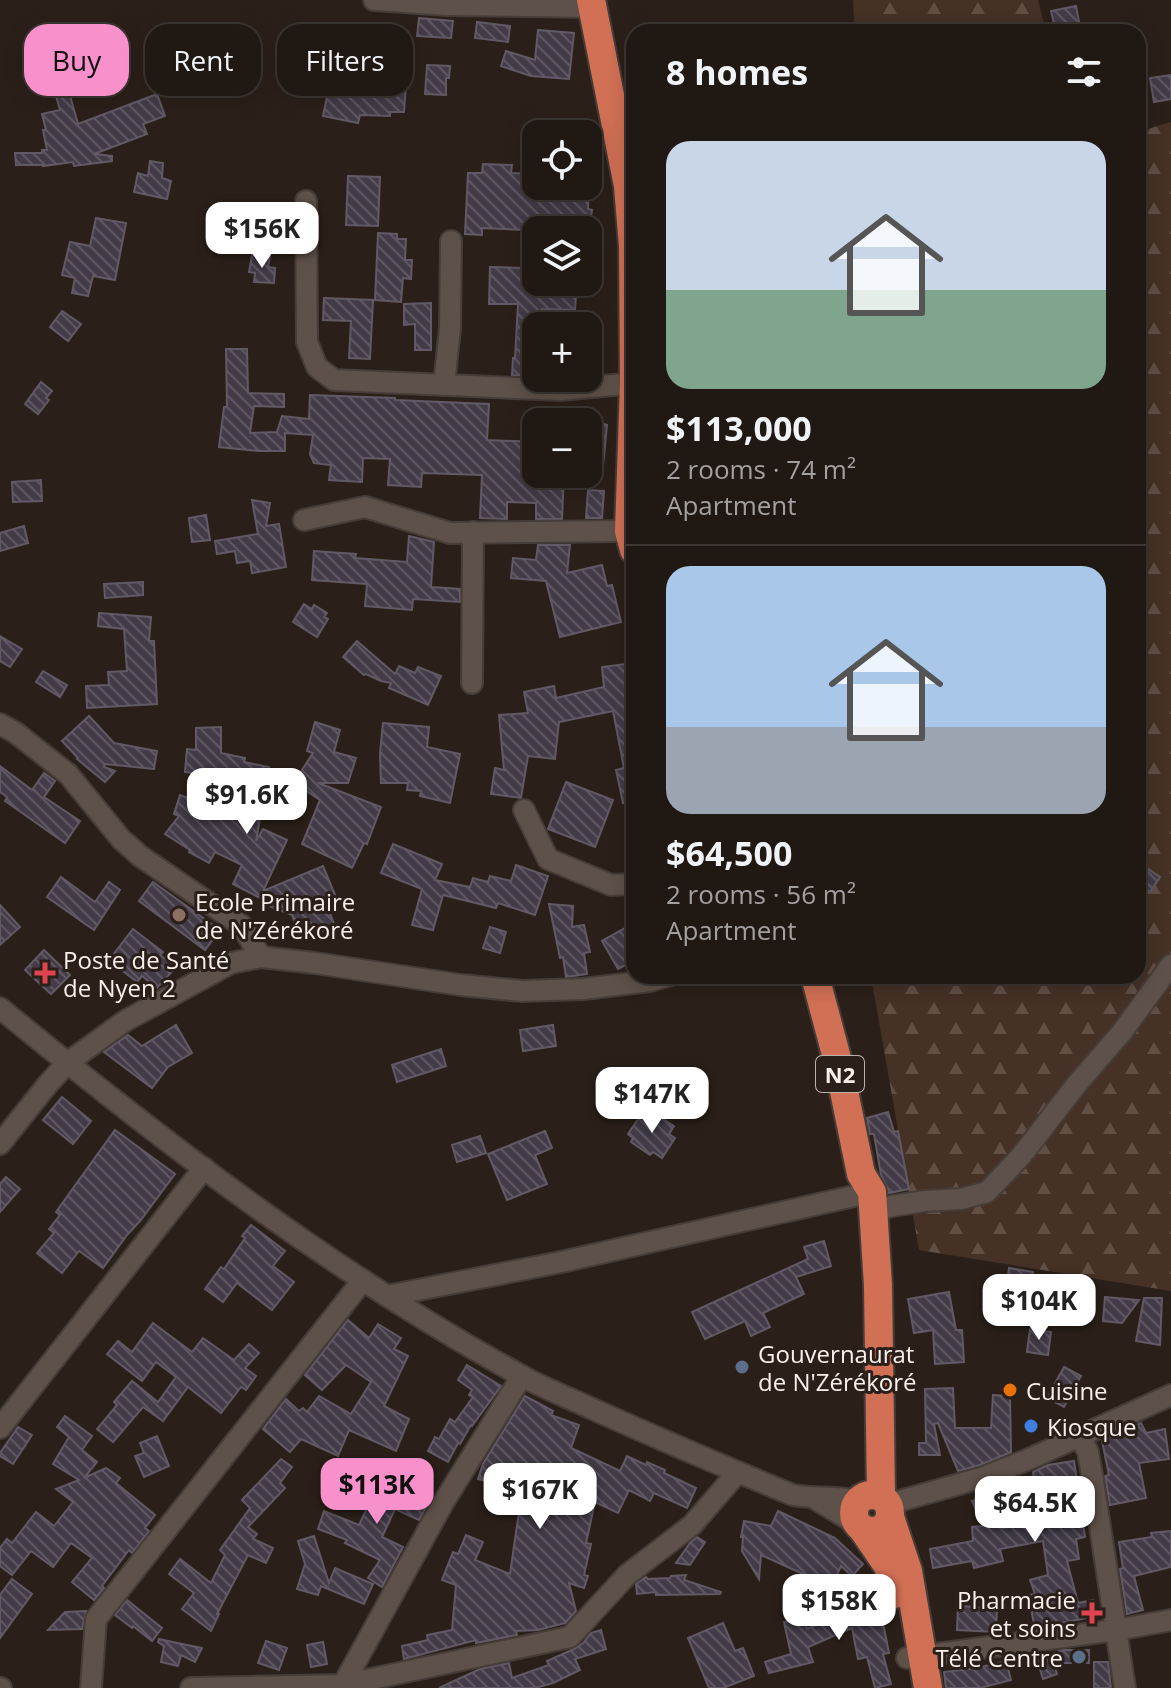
<!DOCTYPE html>
<html lang="en">
<head>
<meta charset="utf-8">
<style>
  body { margin:0; font-family:"Open Sans",sans-serif; background:#28211c; color:#f1f3f6; height:100vh; display:flex; flex-direction:column; font-size:30px; white-space:nowrap }
  * { box-sizing:border-box; margin:0 }
  p { font-size:26px; color:#a2a0a0 }
  .icon { flex:none; width:44px; height:44px; fill:none; stroke:currentColor; stroke-width:2; stroke-linecap:round; stroke-linejoin:round }
  .map { position:relative; flex:1; overflow:hidden }
  .sheet { position:absolute; left:626px; top:24px; width:520px; height:960px; display:flex; flex-direction:column; background:#201813; border-radius:24px; box-shadow:0 4px 20px #0003,0 0 0 2px #3d3733 }
  .sheet>* { flex:none }
  .banner { position:absolute; left:24px; top:24px; width:482px; height:72px; display:flex; gap:16px }
  .buttons { position:absolute; left:522px; top:120px; display:grid; gap:16px }
  .buttons a { display:grid; place-items:center; width:80px; height:80px; border-radius:16px; background:#201813; box-shadow:0 4px 20px #0003,0 0 0 2px #3d3733; font-size:40px }
  .price { position:absolute; translate:-50% -68px; padding:0 18px; border-radius:16px; background:#fff; color:#222; font-size:26px; line-height:52px; filter:drop-shadow(0 2px 4px #0008) }
  .price::after { content:''; position:absolute; left:50%; top:48px; width:24px; height:18px; margin-left:-12px; background:inherit; clip-path:polygon(0 0,100% 0,50% 100%) }
  .price.current { background:#f890cb; color:#111 }
  ul { padding:0; list-style:none }
  li { display:grid; align-content:center; gap:16px; height:424px; padding:0 40px }
  li+li { border-top:2px solid #3d3733 }
  li span { display:grid; place-items:center; height:248px; border-radius:24px; color:#555 }
  li>.icon { margin-inline-start:auto }
  span .icon { width:144px; height:144px; fill:#fffc; stroke-width:1 }
  li b { font-size:34px }
  h2 { display:flex; justify-content:space-between; align-items:center; height:96px; padding:0 40px; font-size:34px }
  .chip { padding:0 28px; border-radius:24px; background:#201813; box-shadow:0 4px 20px #0003,0 0 0 2px #3d3733; font-size:28px; line-height:72px }
  .chip.current { background:#f890cb; color:#111 }
  .map>svg:first-child { display:block }
</style>
</head>
<body>
<div class="map">
<svg width="1171" height="1688" viewBox="0 0 1171 1688">
  <defs>
    <pattern id="forest-firs" width="22" height="20" patternUnits="userSpaceOnUse" patternTransform="scale(2)"><rect width="22" height="20" fill="#453126"/><path d="M5 1l3.5 6h-7zM16 11l3.5 6h-7z" fill="#614f46"/></pattern>
    <pattern id="building-back-hatch" width="6" height="6" patternUnits="userSpaceOnUse" patternTransform="scale(2)"><rect width="6" height="6" fill="#433c48"/><path d="M-1 5l2 2M0 0l6 6M5-1l2 2" fill="none" stroke="#5f5863"/></pattern>
  </defs>
  <rect width="100%" height="100%" fill="#2b2019"/>
  <g fill="url(#forest-firs)">
    <path d="M853,0H1038L1046,32H855Z"/>
    <path d="M1171,122V1291L919,1250L871,976H1138V132Z"/>
  </g>
  <g fill="url(#building-back-hatch)" stroke="#615a66" stroke-width="2">
    <path d="M1076,6L1081,32H1056L1051,11Z"/>
    <path d="M419,18L453,21L451,38L417,36Z"/>
    <path d="M477,22L510,26L508,42L475,38Z"/>
    <path d="M538,30L574,33L569,79L531,76L501,66L506,51L535,60Z"/>
    <path d="M356,48L380,50L377,83L406,85L404,112H390V116L360,115L358,123L323,116L329,87L352,92Z"/>
    <path d="M427,65L450,66L449,78H446V95L425,94Z"/>
    <path d="M1171,75V99L1154,102L1150,78Z"/>
    <path d="M67,85L78,124L157,94L165,116L143,124L147,134L94,154L112,156V161L74,166L73,162L43,166V165H16L15,153H42V150H47L43,130H46L42,114L60,110L54,89Z"/>
    <path d="M150,161L163,163L162,178L171,181L167,199L134,192L138,173L148,176Z"/>
    <path d="M483,164L512,165L511,173L536,174V186H589L588,209L592,210L589,230H536V282H577L575,310L542,309L541,326H536V376L512,375L513,358H515L518,304H489L490,267L523,268L525,230L482,228V235L465,234L468,173H482Z"/>
    <path d="M348,176L380,177L378,226L346,225Z"/>
    <path d="M96,218L126,223L115,280L93,276L88,296L72,293L75,278L62,275L70,242L90,246Z"/>
    <path d="M378,233L397,234V239H406L405,260H412L411,279L403,278L401,302L375,300Z"/>
    <path d="M252,255L270,257L268,267L275,268L274,283L254,282L255,273L249,272Z"/>
    <path d="M324,298L373,300L370,359L349,358L351,321L323,320Z"/>
    <path d="M431,303V350H415V324L404,325V304Z"/>
    <path d="M62,311L81,324L68,341L50,327Z"/>
    <path d="M226,349H247L248,393L284,394V407L254,406L250,433L277,432L282,416L309,419L310,395L395,398V400L489,404L487,440L536,442V474H564L562,519H536V503L507,502V519L480,518L482,475L422,473L421,487L388,485L390,459L363,458L362,482L329,480L331,465L314,463L310,454L313,435L285,433V451H258L219,447L224,407H227Z"/>
    <path d="M41,382L52,391L46,398L49,400L38,414L25,404Z"/>
    <path d="M588,419L607,425L603,466L588,465Z"/>
    <path d="M41,480L42,501L13,502L12,482Z"/>
    <path d="M588,490L604,491L602,518H586Z"/>
    <path d="M252,500L270,503L266,526L279,524L286,567L252,573L250,561L237,563L235,551L217,554L215,541L258,534Z"/>
    <path d="M206,515L210,540L192,542L189,518Z"/>
    <path d="M24,526L28,543L0,551V533Z"/>
    <path d="M409,536L434,542L431,587L460,589V602L413,599L412,610L365,606L367,584L312,580L314,551L356,554L355,558L407,562Z"/>
    <path d="M538,545H570L567,573L602,565L607,586L612,585L621,622L560,637L546,581L511,578L513,558L536,560Z"/>
    <path d="M143,582V595L105,598L104,584Z"/>
    <path d="M304,604L312,609L314,605L327,613L324,617L328,619L317,637L293,622Z"/>
    <path d="M99,613L151,617L149,641H154L157,704L87,708L86,686L109,685L108,672L127,671L124,629L98,626Z"/>
    <path d="M0,636L22,649L10,667L0,661Z"/>
    <path d="M357,641L395,674L399,666L415,673L418,667L441,676L428,705L389,688L391,683L381,681L366,674L364,675L343,657Z"/>
    <path d="M634,663V801L623,803L616,770L624,768L613,711L559,722L555,759L528,756L521,798L491,794L495,768L504,770L499,715L528,713L524,692L554,686L556,698L604,687L602,667Z"/>
    <path d="M43,671L67,685L60,697L36,682Z"/>
    <path d="M89,716L114,743L157,751L154,769L105,764L104,767L115,771L105,782L77,759L78,758L62,741Z"/>
    <path d="M315,722L340,730L334,752L356,758L348,783H318L381,807L367,844L364,843L352,868L302,844L320,800L283,776L285,771L298,776L313,753L307,751Z"/>
    <path d="M383,723L429,727L427,747L460,754L450,803L420,796L421,791L407,790L408,783H381L380,753Z"/>
    <path d="M221,727V753L245,758L244,762L269,767L256,841L263,829L287,840L263,891L323,866L338,902L327,906L335,926L302,940L292,915L264,904L266,901L233,884L242,865L215,852L209,863L189,852L190,850L165,834L179,816L174,814L180,795L218,809L232,779L185,772L187,749L196,750V728Z"/>
    <path d="M0,766L32,790L44,773L55,781L44,797L80,821L65,843L5,801L7,797L0,792Z"/>
    <path d="M566,782L613,800L595,847L548,829Z"/>
    <path d="M393,844L442,864L435,880L470,887L473,878L488,882L490,876L511,881L516,865L548,876L535,915L498,903L496,908L443,895L433,930L412,925L422,889L381,873Z"/>
    <path d="M1138,862L1160,877L1150,892L1138,883Z"/>
    <path d="M61,877L95,902L109,882L120,890L94,930L47,897Z"/>
    <path d="M153,882L220,930L205,950L139,901Z"/>
    <path d="M549,904L573,906L572,927L584,925L590,952L584,953L587,974L566,977L563,957L560,958Z"/>
    <path d="M0,905L20,927L0,945Z"/>
    <path d="M634,923V961L618,969L602,941Z"/>
    <path d="M490,927L506,932L500,953L483,948Z"/>
    <path d="M133,929L163,952L160,955L176,967L157,988L142,976L137,982L109,960Z"/>
    <path d="M44,950L70,975L51,994L25,970Z"/>
    <path d="M176,1025L192,1053L168,1067L152,1088L104,1052L128,1035L142,1046Z"/>
    <path d="M553,1025L556,1046L523,1051L520,1030Z"/>
    <path d="M441,1049L446,1066L397,1082L392,1065Z"/>
    <path d="M62,1097L91,1121L73,1144L43,1120Z"/>
    <path d="M888,1112L894,1132L898,1131L909,1189L889,1193L881,1175L874,1134H870L867,1118Z"/>
    <path d="M654,1113L674,1126L669,1134L675,1138L662,1158L653,1152L650,1155L631,1142L633,1138L628,1134L641,1115L649,1120Z"/>
    <path d="M115,1130L175,1174L140,1221L127,1235L103,1268L79,1251L62,1273L37,1253L54,1233L49,1229L60,1215L56,1212Z"/>
    <path d="M545,1131L552,1148L535,1155L547,1184L507,1200L488,1154Z"/>
    <path d="M480,1136L486,1153L457,1162L452,1145Z"/>
    <path d="M6,1177L20,1189L0,1212V1184Z"/>
    <path d="M251,1225L285,1251L273,1266L294,1282L272,1310L237,1283L223,1302L205,1289L221,1267L224,1269L245,1238L242,1236Z"/>
    <path d="M824,1241L831,1266L796,1277L804,1294L763,1313L770,1327L751,1336L745,1321L705,1339L692,1312L808,1259L804,1247Z"/>
    <path d="M1009,1268L1033,1272L1030,1291L1006,1288Z"/>
    <path d="M949,1292L956,1330H962L964,1362L935,1364L933,1330L914,1333L908,1299Z"/>
    <path d="M1105,1297L1139,1300L1122,1323L1103,1321Z"/>
    <path d="M1144,1298H1162L1160,1345L1136,1341Z"/>
    <path d="M348,1320L369,1338L378,1324L401,1338L394,1349L408,1356L384,1406L409,1419L396,1451L349,1430L338,1456L301,1439L290,1452L263,1429L286,1399L299,1411L303,1408L307,1412L319,1396L351,1414L371,1382L346,1365L322,1390L305,1375Z"/>
    <path d="M153,1323L192,1352L203,1338L234,1360L249,1344L259,1353L245,1368L256,1376L246,1390L241,1387L221,1413L188,1387L163,1421L143,1407L113,1442L97,1429L117,1405L114,1402L132,1381L158,1402L176,1377L156,1362L142,1381L107,1354L118,1341L132,1352Z"/>
    <path d="M1030,1329L1051,1332L1048,1355L1027,1352Z"/>
    <path d="M467,1365L501,1386L472,1426L471,1425L460,1444L458,1443L448,1462L428,1451L435,1437L439,1439L450,1419L455,1422L473,1397L469,1395L472,1390L458,1380Z"/>
    <path d="M1064,1367L1081,1376L1064,1407L1047,1398Z"/>
    <path d="M953,1388L955,1428H991L993,1395L1010,1396L1011,1452L980,1465L958,1471L938,1423L934,1424L940,1455H919V1443H926L925,1389Z"/>
    <path d="M525,1396L553,1411L551,1415L579,1425L571,1448L620,1471L627,1456L646,1465L647,1462L665,1470L664,1473L696,1488L687,1508L654,1493L650,1501L629,1490L618,1513L595,1502L586,1543L591,1544L584,1575L588,1576L584,1588L569,1583L576,1611L565,1623L538,1630L516,1631L517,1635L476,1643V1640L404,1659L402,1646L428,1640L427,1635L452,1630L456,1585L442,1580L453,1552L458,1554L466,1535L483,1542L475,1560L510,1574L519,1512L529,1514L538,1471L514,1466L508,1487L478,1479L483,1464Z"/>
    <path d="M65,1416L92,1436L82,1450L97,1462L84,1478L106,1468L120,1478L116,1483L155,1515L145,1528L149,1531L132,1553L129,1550L102,1586L104,1588L94,1600L72,1582L92,1558L71,1543L53,1567L31,1551L12,1575L0,1566V1548L7,1539L12,1543L36,1512L54,1526L73,1502L56,1489L79,1480L53,1464L69,1437L57,1427Z"/>
    <path d="M1141,1423L1146,1433L1165,1429L1169,1459L1139,1463L1146,1498L1110,1505L1105,1476L1109,1475L1102,1441Z"/>
    <path d="M18,1427L32,1435L13,1464L0,1456V1453Z"/>
    <path d="M157,1436L169,1466L144,1477L135,1456L144,1453L140,1443Z"/>
    <path d="M281,1459L292,1467L280,1483L285,1488L248,1527L257,1534L253,1539L273,1548L266,1563L248,1555L217,1614H219L211,1631L182,1609L194,1593L169,1574L180,1559L211,1583L225,1555L220,1550L250,1508L242,1500Z"/>
    <path d="M1074,1461L1085,1537L1076,1539L1079,1559L1067,1561L1078,1603L1093,1600L1097,1616L1035,1628L1028,1595L1035,1594L1030,1580L1048,1575L1043,1541L1000,1549L1003,1561L974,1568L972,1561L933,1568L930,1549L973,1541L972,1527L983,1526L972,1501L988,1494L1003,1528L1040,1521L1033,1472L1048,1465Z"/>
    <path d="M377,1478L430,1500L419,1520L395,1509L382,1537L403,1547L382,1587L368,1578L380,1560L345,1543L347,1540L318,1529L324,1511L359,1525L371,1500H370Z"/>
    <path d="M778,1511L835,1538L863,1564L852,1576L841,1566L831,1588L811,1580L812,1578L761,1555L759,1579L742,1551L743,1537H741L744,1521L771,1526Z"/>
    <path d="M1171,1531V1567L1134,1576L1143,1610L1127,1614L1120,1569L1123,1568L1119,1542L1152,1537L1151,1533Z"/>
    <path d="M314,1536L329,1583L335,1568L373,1584L364,1604L321,1586L318,1595L297,1589L305,1564L298,1541Z"/>
    <path d="M697,1537L705,1542L690,1565L676,1563L690,1543Z"/>
    <path d="M686,1575L684,1580L721,1592L720,1594L656,1595V1592L637,1594L636,1584L646,1577L648,1579L670,1578L671,1576Z"/>
    <path d="M12,1579L32,1594L0,1638V1595Z"/>
    <path d="M127,1600L162,1628L152,1641L133,1626L132,1628L115,1615Z"/>
    <path d="M958,1606L997,1608L996,1632L957,1630Z"/>
    <path d="M880,1608L889,1653L883,1654L891,1684L875,1688L867,1657L858,1659L852,1628L808,1647L813,1662L769,1673L765,1662L791,1654L784,1622L804,1618L807,1629L844,1612L846,1615Z"/>
    <path d="M86,1611L82,1629L48,1630L65,1612Z"/>
    <path d="M723,1623L735,1651L743,1648L754,1676L723,1688H709L688,1638Z"/>
    <path d="M601,1630L606,1649L575,1659L580,1670L553,1683L535,1688H439L480,1669L509,1663L512,1678L549,1665L547,1661L574,1649L583,1643L591,1633Z"/>
    <path d="M159,1639L182,1644L202,1648L195,1662L181,1655L178,1666L161,1662L164,1646L158,1642Z"/>
    <path d="M266,1641L287,1648L279,1670L258,1663Z"/>
    <path d="M323,1642L327,1664L311,1667L307,1645Z"/>
    <path d="M1063,1650H1089V1663H1054L1057,1674L1043,1679L1038,1663H1032L1031,1659Z"/>
    <path d="M1006,1661L1011,1680L980,1688H946L944,1672L977,1668Z"/>
    <path d="M1094,1662H1108L1111,1688H1094Z"/>
  </g>
  <g fill="none" stroke-linecap="round" stroke-linejoin="round">
    <defs>
      <g id="minor">
        <path d="M374,0L447,5L592,7"/>
        <path d="M306,201L307,342L317,367L334,380L561,390L634,383"/>
        <path d="M444,385L450,328L451,241"/>
        <path d="M304,520L365,507L450,533L629,531"/>
        <path d="M472,683L473,532"/>
        <path d="M0,724L16,733L68,774L121,839L140,856L241,925L261,957"/>
        <path d="M524,810L548,859L611,885L634,884"/>
        <path d="M0,1008C164,1143 334,1273 520,1375C545,1389 572,1399 597,1411C662,1440 727,1468 793,1495C815,1499 836,1496 858,1501"/>
        <path d="M0,1144L48,1084L67,1063L125,1021L231,963L261,957L315,963L461,985L522,991L583,989L650,981L668,976"/>
        <path d="M873,1211L892,1206L925,1201L961,1199L987,1192L1021,1156L1077,1084L1122,1032L1171,965"/>
        <path d="M387,1296L561,1262L872,1192"/>
        <path d="M0,1428L204,1168"/>
        <path d="M1080,1436L1088,1452L1092,1475L1125,1688"/>
        <path d="M815,1499L857,1524"/>
        <path d="M889,1504L984,1477L1027,1460L1171,1395"/>
        <path d="M907,1658L1116,1630L1171,1620"/>
        <path d="M343,1685L443,1503L522,1376"/>
        <path d="M0,1688H1"/>
        <path d="M91,1688L96,1619L363,1280"/>
        <path d="M191,1688L343,1685L570,1637L627,1575L692,1525L738,1472"/>
      </g>
      <g id="highway">
        <path d="M591,0L628,186L633,246L634,383L629,531L634,550"/>
        <path d="M815,976L838,1062L861,1174L872,1192L878,1285L881,1496"/>
        <circle cx="872" cy="1513" r="18"/>
        <path d="M890,1517L908,1571L928,1688"/>
        <path d="M862,1528L888,1566L895,1594"/>
      </g>
    </defs>
    <use href="#minor" stroke="#463c38" stroke-width="24"/>
    <use href="#highway" stroke="#463c38" stroke-width="32"/>
    <use href="#minor" stroke="#5e5149" stroke-width="20"/>
    <use href="#highway" stroke="#d17055" stroke-width="28"/>
  </g>
  <circle fill="#8d6e63" stroke="#2b2019" stroke-width="3" cx="179" cy="915" r="8"/>
  <g fill="#e0444e" stroke="#2b2019" stroke-width="3">
    <path d="M41 961h8v8h8v8h-8v8h-8v-8h-8v-8h8z"/>
    <path d="M1088 1601h8v8h8v8h-8v8h-8v-8h-8v-8h8z"/>
  </g>
  <g fill="#5c6f8a" stroke="#2b2019" stroke-width="3">
    <circle cx="742" cy="1367" r="8"/>
    <circle cx="1079" cy="1657" r="8"/>
  </g>
  <circle fill="#e8710a" stroke="#2b2019" stroke-width="3" cx="1010" cy="1390" r="8"/>
  <circle fill="#3f7fe0" stroke="#2b2019" stroke-width="3" cx="1031" cy="1426" r="8"/>
  <g text-anchor="middle" dominant-baseline="central" stroke-width="6" stroke-linejoin="round" paint-order="stroke">
    <rect fill="#2b2019" stroke="#bbb2ad" stroke-width="2" x="816" y="1056" width="48" height="36" rx="6"/>
    <g font-size="22" font-weight="bold" fill="#f9f0ec">
      <text x="840" y="1074">N2</text>
    </g>
    <g font-size="24" fill="#f9f0ec" stroke="#2b2019" text-anchor="start">
      <text x="195" y="901">Ecole Primaire<tspan x="195" dy="28">de N'Zérékoré</tspan></text>
      <text x="63" y="959">Poste de Santé<tspan x="63" dy="28">de Nyen 2</tspan></text>
      <text x="758" y="1353">Gouvernaurat<tspan x="758" dy="28">de N'Zérékoré</tspan></text>
      <text x="1026" y="1390">Cuisine</text>
      <text x="1047" y="1426">Kiosque</text>
      <text x="1076" y="1599" text-anchor="end">Pharmacie<tspan x="1076" dy="28">et soins</tspan></text>
      <text x="1063" y="1657" text-anchor="end">Télé Centre</text>
    </g>
  </g>
</svg>
<div class="buttons">
<a><svg class="icon" aria-label="locate" viewBox="0 0 24 24"><circle cx="12" cy="12" r="6"/><path d="M12 2v4M12 18v4M2 12h4M18 12h4"/></svg></a>
<a><svg class="icon" aria-label="layers" viewBox="0 0 24 24"><path d="M12 4l9 5-9 5-9-5zM3 14l9 5 9-5"/></svg></a>
<a>+</a>
<a>−</a>
</div>
<b class="price" style="left:262px;top:270px">$156K</b>
<b class="price" style="left:247px;top:836px">$91.6K</b>
<b class="price" style="left:652px;top:1135px">$147K</b>
<b class="price" style="left:1039px;top:1342px">$104K</b>
<b class="price current" style="left:377px;top:1526px">$113K</b>
<b class="price" style="left:540px;top:1531px">$167K</b>
<b class="price" style="left:1035px;top:1544px">$64.5K</b>
<b class="price" style="left:839px;top:1642px">$158K</b>
<div class="banner">
<a class="chip current">Buy</a>
<a class="chip">Rent</a>
<a class="chip">Filters</a>
</div>
<section class="sheet">
<h2>8 homes<svg class="icon" aria-label="filters" viewBox="0 0 24 24"><path d="M4 7h16M4 17h16"/><circle cx="9" cy="7" r="2"/><circle cx="15" cy="17" r="2"/></svg></h2>
<ul>
<li><span style="background:linear-gradient(#c9d6e8 60%,#7fa58c 0)"><svg class="icon" aria-label="home" viewBox="0 0 24 24"><path d="M3 11l9-7 9 7M6 9v11h12V9"/></svg></span><div><b>$113,000</b><p>2 rooms · 74 m²</p><p>Apartment</p></div></li>
<li><span style="background:linear-gradient(#a9c7e8 65%,#9aa5b1 0)"><svg class="icon" aria-label="home" viewBox="0 0 24 24"><path d="M3 11l9-7 9 7M6 9v11h12V9"/></svg></span><div><b>$64,500</b><p>2 rooms · 56 m²</p><p>Apartment</p></div></li>
</ul>
</section>
</div>
</body>
</html>
